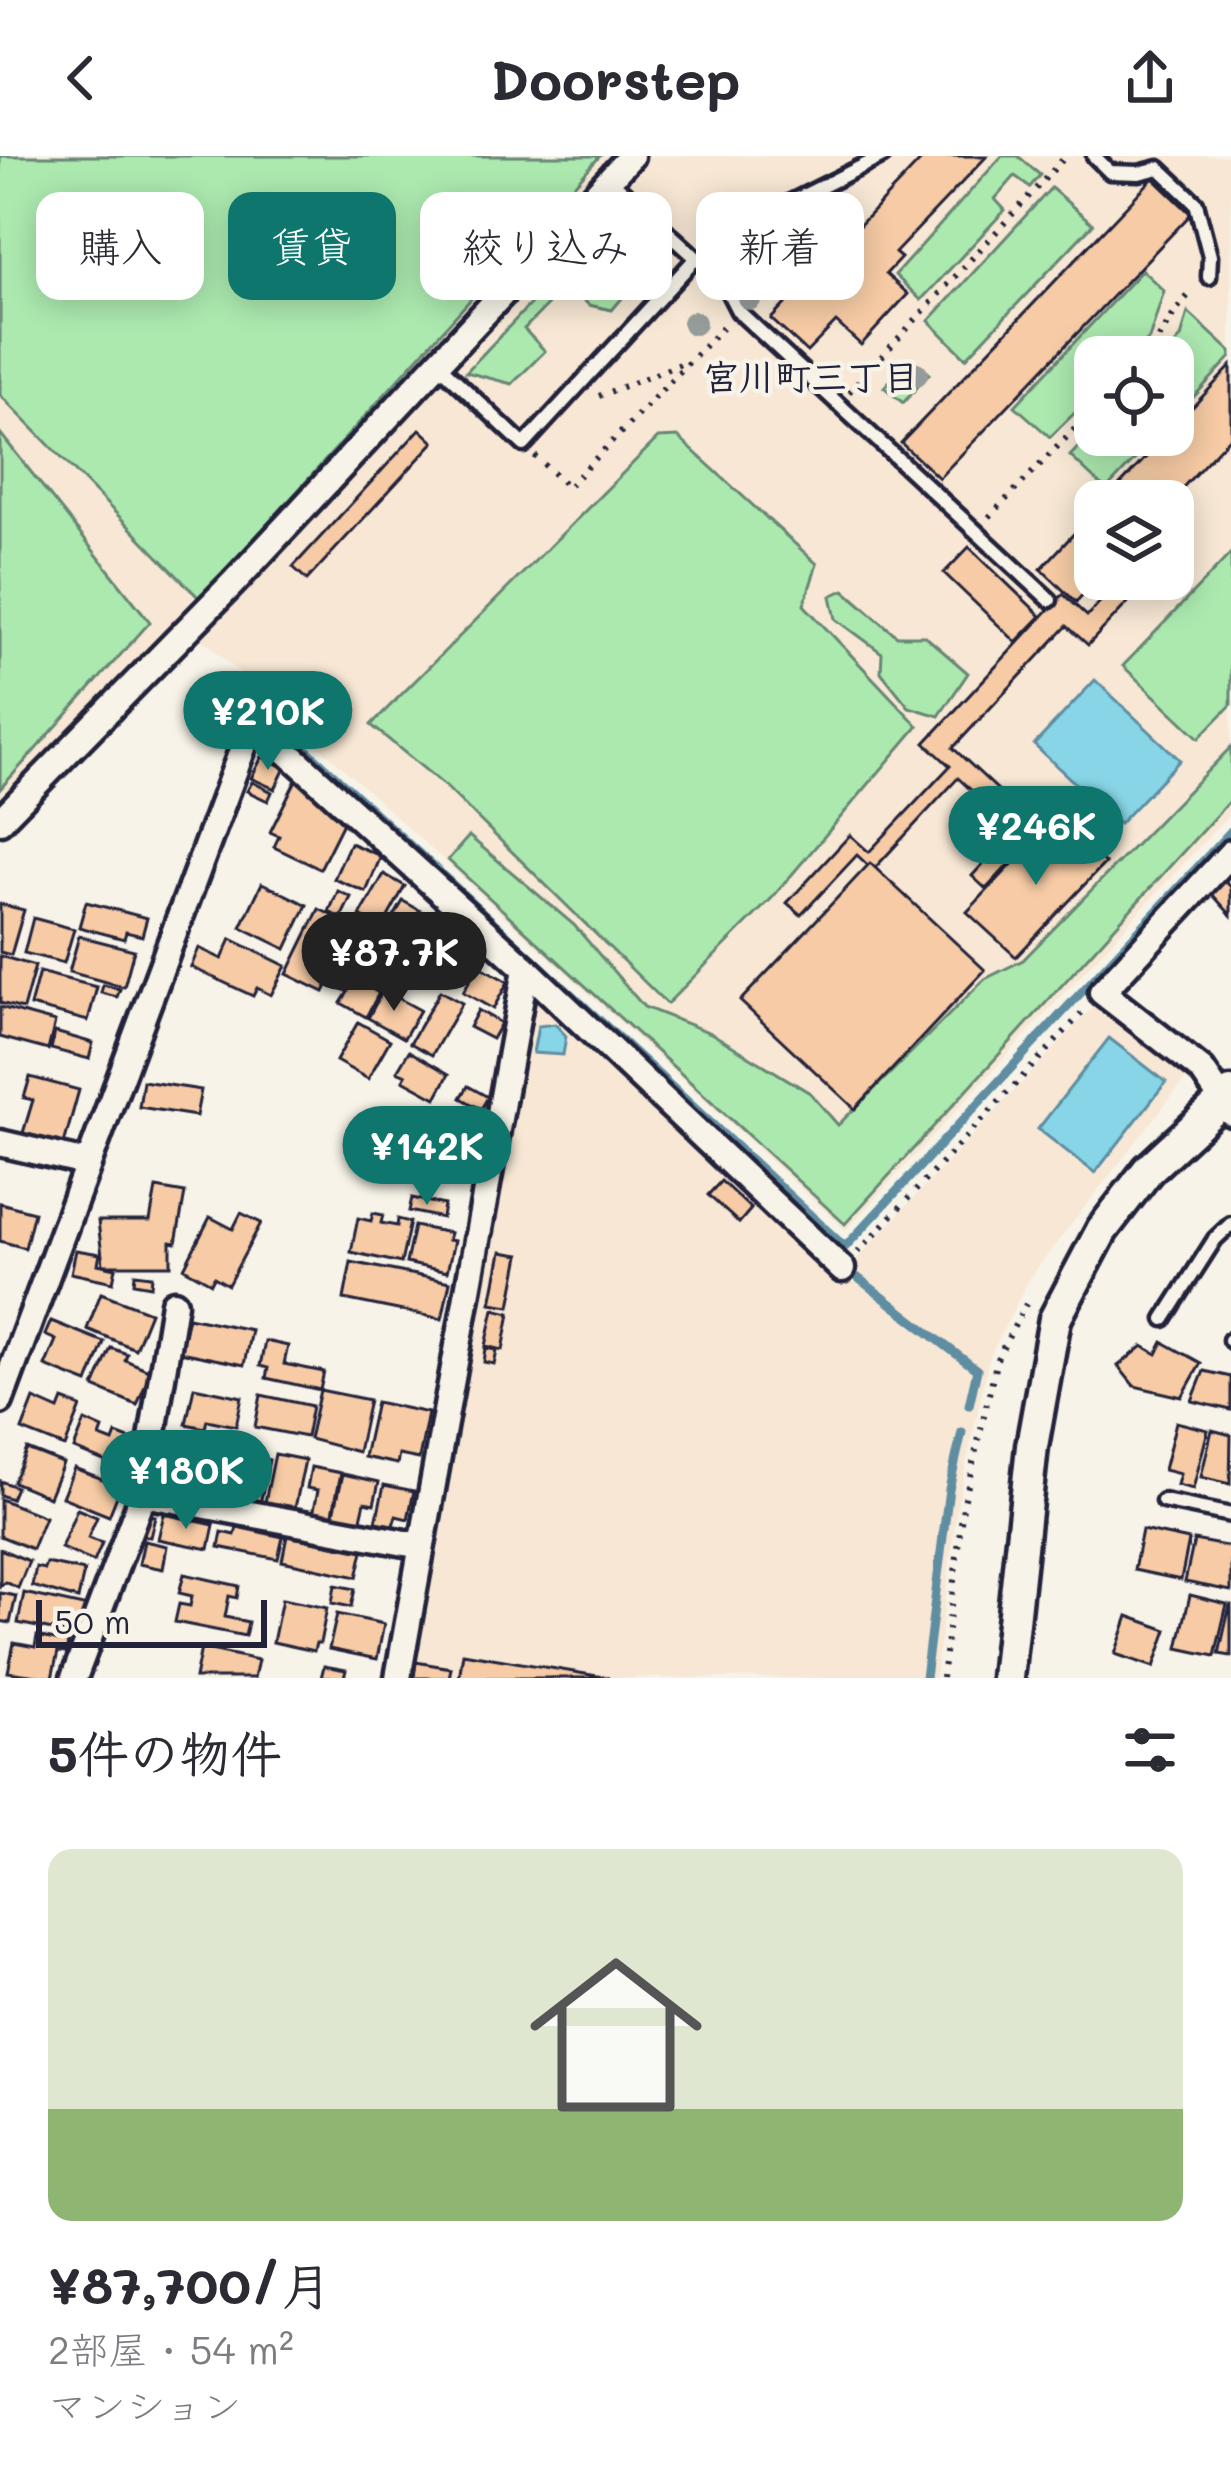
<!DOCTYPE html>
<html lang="ja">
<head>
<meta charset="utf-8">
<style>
  body { margin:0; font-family:Mali,"Klee One",sans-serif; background:#f7f7f7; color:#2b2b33; height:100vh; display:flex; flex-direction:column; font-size:45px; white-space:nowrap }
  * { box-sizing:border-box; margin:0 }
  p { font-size:39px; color:#7c7c81 }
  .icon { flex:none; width:66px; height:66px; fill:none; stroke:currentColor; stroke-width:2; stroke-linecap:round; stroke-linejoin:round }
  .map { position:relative; height:1522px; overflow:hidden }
  .panel { display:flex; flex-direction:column; background:#fff; flex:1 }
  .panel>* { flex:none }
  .top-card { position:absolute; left:36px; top:36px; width:1161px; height:108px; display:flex; gap:24px }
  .tools { position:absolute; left:1074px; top:180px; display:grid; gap:24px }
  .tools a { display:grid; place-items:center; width:120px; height:120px; border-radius:24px; background:#fff; box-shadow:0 6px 30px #0003; font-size:60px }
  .scale { position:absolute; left:36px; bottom:30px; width:231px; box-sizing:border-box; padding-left:12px; border:6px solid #22223b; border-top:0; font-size:33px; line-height:42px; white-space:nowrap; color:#22223b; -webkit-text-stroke:9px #f7f3e8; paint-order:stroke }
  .price { position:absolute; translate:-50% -102px; padding:0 27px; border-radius:42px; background:#0f766e; color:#fff; font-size:39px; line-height:78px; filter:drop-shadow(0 3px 6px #0008) }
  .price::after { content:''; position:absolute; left:50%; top:72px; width:36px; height:27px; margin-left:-18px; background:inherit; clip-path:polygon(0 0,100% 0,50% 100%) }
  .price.current { background:#222; color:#fff }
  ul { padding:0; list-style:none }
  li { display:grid; align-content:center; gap:24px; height:636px; padding:0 48px }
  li+li { border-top:3px solid #e1e1e2 }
  li span { display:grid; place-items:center; height:372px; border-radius:24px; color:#555 }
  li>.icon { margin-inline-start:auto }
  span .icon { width:216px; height:216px; fill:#fffc; stroke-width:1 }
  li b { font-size:51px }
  h2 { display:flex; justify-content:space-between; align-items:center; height:144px; padding:0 48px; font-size:51px }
  .pill { padding:0 42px; border-radius:24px; background:#fff; box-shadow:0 6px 30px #0003; font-size:42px; line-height:108px }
  .pill.current { background:#0f766e; color:#fff }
  header { display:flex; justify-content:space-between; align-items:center; height:156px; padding:0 48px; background:#fff; font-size:54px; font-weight:800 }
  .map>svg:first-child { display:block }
</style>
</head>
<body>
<header><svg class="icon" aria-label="back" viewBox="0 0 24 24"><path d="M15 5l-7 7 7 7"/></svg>Doorstep<svg class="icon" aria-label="share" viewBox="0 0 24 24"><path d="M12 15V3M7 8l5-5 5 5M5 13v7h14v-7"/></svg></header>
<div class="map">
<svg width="1231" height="1522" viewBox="0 0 1231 1522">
  <rect width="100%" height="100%" fill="#f7f3e8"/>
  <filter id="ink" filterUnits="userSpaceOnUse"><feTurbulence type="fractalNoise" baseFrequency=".00833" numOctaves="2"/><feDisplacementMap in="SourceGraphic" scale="24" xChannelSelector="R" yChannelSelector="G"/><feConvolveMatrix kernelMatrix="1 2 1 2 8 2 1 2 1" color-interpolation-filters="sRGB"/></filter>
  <g filter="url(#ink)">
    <g fill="#f7e7d4" fill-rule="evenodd">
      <path d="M0,0H1231V656L846,1074L181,463L0,652ZM1095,201H1173V279H1095ZM1095,345H1173V423H1095Z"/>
      <path d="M532,835L838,1123L1095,849L1189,918L1029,1122L989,1202L957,1350L935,1522H409Z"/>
    </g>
    <g fill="#ace9af" stroke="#678675" stroke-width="3">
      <path d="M0,0H600L200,443L0,239Z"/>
      <path d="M1002,0H1018L1040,19L1030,31L1015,20L995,43L1005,54L921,144L895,119Z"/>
      <path d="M1051,32L1093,68L966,202L929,165Z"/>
      <path d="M604,70L634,94L641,120L612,154L589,149L567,129L524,173L545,195L512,228L466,216Z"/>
      <path d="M1142,114L1164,135L1149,183L1131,201H1095V237L1050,281L1015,250Z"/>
      <path d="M1188,156L1231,196V201L1173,263V201H1163L1181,182Z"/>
      <path d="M911,202L929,218L903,247L884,231Z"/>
      <path d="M1095,274V279H1158L1106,334L1070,300Z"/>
      <path d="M0,277L150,466L0,633Z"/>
      <path d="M678,281L817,408L804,449L918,570L772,742L667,848L445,630L371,569L658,282Z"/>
      <path d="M1231,397V549L1199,582L1123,510Z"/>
      <path d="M844,434L897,480H925L968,517L939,560L909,551L881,516L882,497L836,463L831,440Z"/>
      <path d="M1231,591V643L845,1068L448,704L469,680L574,769L644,851L711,877L810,937L838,969L985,823L1023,804Z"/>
    </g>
    <g fill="#87d5e6" stroke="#5f8da2" stroke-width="3">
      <path d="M1095,524L1180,604L1119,668L1034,589Z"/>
      <path d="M555,868L566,880L563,899L533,897L538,870Z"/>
      <path d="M1109,882L1166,926L1095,1017L1038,973Z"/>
    </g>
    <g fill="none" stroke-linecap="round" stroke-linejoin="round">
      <g stroke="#5f8da2" stroke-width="9">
        <path d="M223,527L296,584L845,1091L1231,675"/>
        <path d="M853,1118L977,1214L969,1249"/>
        <path d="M925,1522L949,1333L962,1276"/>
      </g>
    </g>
    <g fill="#f6cba5" stroke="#22223b" stroke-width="3">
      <path d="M925,0H987L895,97L901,102L886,118L908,138L861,189L836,166L807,196L771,163Z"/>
      <path d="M1153,22L1191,58L939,322L901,287Z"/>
      <path d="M1231,210V280L1170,345H1105L1167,279H1173V272Z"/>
      <path d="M420,273L434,286L307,424L293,411Z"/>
      <path d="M1095,355L1097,423L1076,446L1041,413Z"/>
      <path d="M969,391L1041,460L1016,486L944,417Z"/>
      <path d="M1121,423H1150L1088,489L1067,470L953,592L1041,674L986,733L972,720L1014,674L958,622L873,714L857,699L801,759L787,747L850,679L869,696L950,610L925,587L1063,438L1087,460Z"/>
      <path d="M262,601L285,612L275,633L251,622Z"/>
      <path d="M297,622L343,667L320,713L274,691L279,680L270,676Z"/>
      <path d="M252,626L272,636L268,645L247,635Z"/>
      <path d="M1056,662L1105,707L1016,801L967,756Z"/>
      <path d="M350,687L381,700L366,736L334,723Z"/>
      <path d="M870,707L985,814L855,953L740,845Z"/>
      <path d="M384,718L405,730L382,772L360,760Z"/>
      <path d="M1225,725L1231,731V759L1211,737Z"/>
      <path d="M262,727L307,749L286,793L241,771Z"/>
      <path d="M338,735L351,741L341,762L329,756Z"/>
      <path d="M403,745L421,755L417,761L427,767L411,795L383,780Z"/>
      <path d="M86,746L147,762L142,780L126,776L124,783L79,771Z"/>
      <path d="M0,748L24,754L11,799L0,796Z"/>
      <path d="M319,753L356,771L324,836L287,818Z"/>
      <path d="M33,762L74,773L64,807L24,797Z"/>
      <path d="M79,780L134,794L124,831L69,816Z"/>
      <path d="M231,783L286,810L271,839L257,832L253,840L191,811L199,792L222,803Z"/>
      <path d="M360,785L382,797L364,829L379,837L366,861L341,847L348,836L335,829Z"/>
      <path d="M0,800L35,810L23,853L0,847Z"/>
      <path d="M478,809L508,826L493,853L463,836Z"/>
      <path d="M39,816L97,831L88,865L30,850Z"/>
      <path d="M103,829L120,833L117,841L101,837Z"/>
      <path d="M383,834L420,854L404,882L368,862Z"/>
      <path d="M440,835L462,847L432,899L410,887Z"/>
      <path d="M0,851L55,866L48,894L0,881Z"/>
      <path d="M478,854L501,867L492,883L469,871Z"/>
      <path d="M358,866L390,884L368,923L336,905Z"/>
      <path d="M55,876L93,887L89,903L51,893Z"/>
      <path d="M409,895L449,918L436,942L403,924L406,919L397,915Z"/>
      <path d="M30,921L79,934L64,988L23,977L33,944L24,942Z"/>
      <path d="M143,925L201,934L196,960L139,951Z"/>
      <path d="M468,930L488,941L481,953L461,942Z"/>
      <path d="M721,1025L751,1053L739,1067L708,1039Z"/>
      <path d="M156,1032L185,1037L176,1087L171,1086V1109H103L98,1065H150Z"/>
      <path d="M412,1042L444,1049L442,1062L409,1055Z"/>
      <path d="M0,1047L34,1056L25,1092L0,1085Z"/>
      <path d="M241,1057L261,1067L228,1129L214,1121L211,1127L184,1112L210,1061L233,1073Z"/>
      <path d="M373,1057L383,1059L381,1067L397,1070L398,1063L410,1066L401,1107L351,1096L358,1062L371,1065Z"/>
      <path d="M414,1070L450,1077L448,1084L454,1085L447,1116L406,1107Z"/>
      <path d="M76,1094L100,1098L98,1108L116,1112L113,1126L71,1117Z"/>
      <path d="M501,1096L520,1099L510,1150L491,1147Z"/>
      <path d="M351,1106L450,1126L442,1163L344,1143Z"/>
      <path d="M135,1118L152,1120L151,1130L134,1127Z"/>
      <path d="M101,1137L150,1156L135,1193L87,1173Z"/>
      <path d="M494,1153L510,1157L503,1194L486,1190Z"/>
      <path d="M188,1161L251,1174L244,1209L180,1196Z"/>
      <path d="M51,1165L104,1186L88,1227L45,1210L56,1184L45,1179Z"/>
      <path d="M265,1185L288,1190L284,1208L324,1216L320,1234L266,1222L268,1212L260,1210Z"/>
      <path d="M1163,1186L1201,1207L1182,1241L1134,1230L1118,1210L1143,1190L1157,1198Z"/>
      <path d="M111,1192L127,1198L125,1204L151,1215L137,1249L94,1231Z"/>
      <path d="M486,1192L497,1194L494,1208L484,1206Z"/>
      <path d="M1204,1215L1231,1221V1254L1192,1245Z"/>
      <path d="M194,1231L242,1241L236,1270L207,1264L205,1272L186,1268Z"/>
      <path d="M320,1234L369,1244L358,1296L309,1283Z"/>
      <path d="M261,1239L312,1250L306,1281L255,1271Z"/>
      <path d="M34,1243L59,1254L63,1244L81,1251L65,1291L22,1274Z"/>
      <path d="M376,1246L428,1257L419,1303L399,1299L397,1308L364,1301Z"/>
      <path d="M85,1265L103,1273L100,1281L113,1286L116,1278L137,1286L126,1314L74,1293Z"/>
      <path d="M1176,1266L1208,1274L1193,1333L1177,1329L1180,1318L1164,1314Z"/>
      <path d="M1212,1274L1231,1279L1230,1328L1201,1321Z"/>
      <path d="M202,1289L238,1296L234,1317L222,1315L217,1339L192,1334Z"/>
      <path d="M169,1290L196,1295L188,1333L172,1330L175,1315L164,1313Z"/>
      <path d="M27,1293L63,1307L49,1341L13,1326Z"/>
      <path d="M240,1298L269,1304L260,1348L231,1342Z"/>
      <path d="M275,1298L305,1304L295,1352L265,1346Z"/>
      <path d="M311,1311L341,1317L332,1362L313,1358L318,1334L307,1332Z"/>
      <path d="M74,1312L121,1330L109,1360L62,1341Z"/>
      <path d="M343,1318L379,1326L374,1348L365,1346L360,1367L333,1362Z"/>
      <path d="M0,1325L16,1331L11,1343L0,1339Z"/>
      <path d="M384,1329L414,1335L408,1363L396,1360L393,1369L376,1366Z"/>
      <path d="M0,1343L45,1361L32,1393L0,1380Z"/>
      <path d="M77,1353L97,1361L88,1382L102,1387L94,1406L61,1392Z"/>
      <path d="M143,1358L155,1360L150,1381L138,1379Z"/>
      <path d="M164,1358L214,1369L209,1393L158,1383Z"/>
      <path d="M237,1371L283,1381L278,1403L219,1391L222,1376L235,1379Z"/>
      <path d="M1142,1374L1189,1384L1181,1424L1134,1414Z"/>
      <path d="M287,1380L363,1395L357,1421L282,1405Z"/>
      <path d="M1194,1384L1231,1391V1435L1185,1426Z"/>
      <path d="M144,1385L167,1390L163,1413L139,1408Z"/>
      <path d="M0,1393L29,1405L18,1432L5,1426L0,1430Z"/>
      <path d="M46,1407L84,1415L78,1443L32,1430L36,1411L44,1413Z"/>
      <path d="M184,1418L239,1430L237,1442L229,1440L225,1461L248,1466L245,1480L175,1466L179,1448L190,1450L192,1440L179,1437Z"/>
      <path d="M335,1429L355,1433L351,1451L332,1447Z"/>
      <path d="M0,1437L16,1440L10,1467L0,1465Z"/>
      <path d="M24,1437L88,1451L77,1479L18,1467Z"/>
      <path d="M1190,1439L1227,1448L1215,1500L1178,1492Z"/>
      <path d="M282,1443L327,1452L320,1487H316L314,1495L273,1486Z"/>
      <path d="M1230,1449H1231V1500L1219,1498Z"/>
      <path d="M337,1458L384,1468L377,1503L329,1493Z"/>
      <path d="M1128,1460L1167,1474L1154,1511L1115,1498Z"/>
      <path d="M37,1480L68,1487L66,1497L58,1496L52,1522L8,1516L14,1487L35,1491Z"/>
      <path d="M201,1492L258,1504L254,1522H195Z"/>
      <path d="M463,1497L609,1522H459Z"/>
      <path d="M416,1506L451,1512L449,1522H414Z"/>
      <path d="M324,1510L346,1514L344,1522H321Z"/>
    </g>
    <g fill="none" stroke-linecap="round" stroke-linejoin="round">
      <defs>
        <g id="service">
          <path d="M1094,0L1110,16L1139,17L1159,12L1196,47L1210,100L1209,121"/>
          <path d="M610,24L723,126L738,155L1050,444"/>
          <circle cx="780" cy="93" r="32"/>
          <path d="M714,118L771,56L883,0"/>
          <path d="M438,208L524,289L696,102"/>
          <path d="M1164,1163L1215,1083L1231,1068"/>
          <path d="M1230,1184L1231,1185"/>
          <path d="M1163,1345L1231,1359"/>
        </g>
        <g id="minor">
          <path d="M0,665L233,427L631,0"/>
          <path d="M1231,697L1102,836L1202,914L1231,957"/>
          <path d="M526,813L842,1113"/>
          <path d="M0,987L86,1007"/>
          <path d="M0,1245L253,565L526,813L398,1522"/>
          <path d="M143,1338L421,1390"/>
          <path d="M74,1522L143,1338L174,1147"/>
        </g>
        <path id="tertiary" d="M1007,1522L1032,1290L1055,1163L1102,1074L1148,1014L1231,937"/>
      </defs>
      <use href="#service" stroke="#22223b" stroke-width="21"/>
      <use href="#minor" stroke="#22223b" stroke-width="33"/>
      <use href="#tertiary" stroke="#22223b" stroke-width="39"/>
      <g stroke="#22223b" stroke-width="6" stroke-dasharray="3 9" stroke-linecap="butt">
        <path d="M1144,201C1164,180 1171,155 1193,135"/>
        <path d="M849,236L1066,0"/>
        <path d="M599,240L688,205"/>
        <path d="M535,300L568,331L724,170"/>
        <path d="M989,361L1095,252"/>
        <path d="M858,1096L1087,852"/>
        <path d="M942,1522L963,1351L997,1203L1026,1148"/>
      </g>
      <use href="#service" stroke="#f7f3e8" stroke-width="12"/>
      <use href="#minor" stroke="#f7f3e8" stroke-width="24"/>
      <use href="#tertiary" stroke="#f7f3e8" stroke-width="30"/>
    </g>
    <g fill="#959c99">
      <circle cx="750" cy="142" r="12"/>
      <circle cx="694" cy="167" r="12"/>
      <circle cx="916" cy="218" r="12"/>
    </g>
  </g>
  <g text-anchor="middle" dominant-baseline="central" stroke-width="9" stroke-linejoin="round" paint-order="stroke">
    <g font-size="36" font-weight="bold" fill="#22223b" stroke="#f7f3e8">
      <text x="811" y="219">宮川町三丁目</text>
    </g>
  </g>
</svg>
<div class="tools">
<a><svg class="icon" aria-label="locate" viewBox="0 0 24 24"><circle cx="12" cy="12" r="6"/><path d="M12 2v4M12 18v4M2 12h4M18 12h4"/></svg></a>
<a><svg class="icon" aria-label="layers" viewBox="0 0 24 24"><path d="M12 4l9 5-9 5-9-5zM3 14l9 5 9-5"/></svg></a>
</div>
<div class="scale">50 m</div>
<b class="price" style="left:268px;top:617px">¥210K</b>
<b class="price" style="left:1036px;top:732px">¥246K</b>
<b class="price current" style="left:394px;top:858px">¥87.7K</b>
<b class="price" style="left:427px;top:1052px">¥142K</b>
<b class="price" style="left:186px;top:1376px">¥180K</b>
<div class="top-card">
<a class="pill">購入</a>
<a class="pill current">賃貸</a>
<a class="pill">絞り込み</a>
<a class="pill">新着</a>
</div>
</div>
<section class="panel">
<h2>5件の物件<svg class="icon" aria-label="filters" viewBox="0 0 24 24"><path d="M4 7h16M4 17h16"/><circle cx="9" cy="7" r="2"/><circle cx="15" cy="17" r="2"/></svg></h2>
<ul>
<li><span style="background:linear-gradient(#dfe7d0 70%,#8fb573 0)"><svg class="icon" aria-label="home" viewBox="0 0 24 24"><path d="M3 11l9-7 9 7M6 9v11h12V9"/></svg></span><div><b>¥87,700/月</b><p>2部屋 · 54 m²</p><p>マンション</p></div></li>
</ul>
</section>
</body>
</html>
